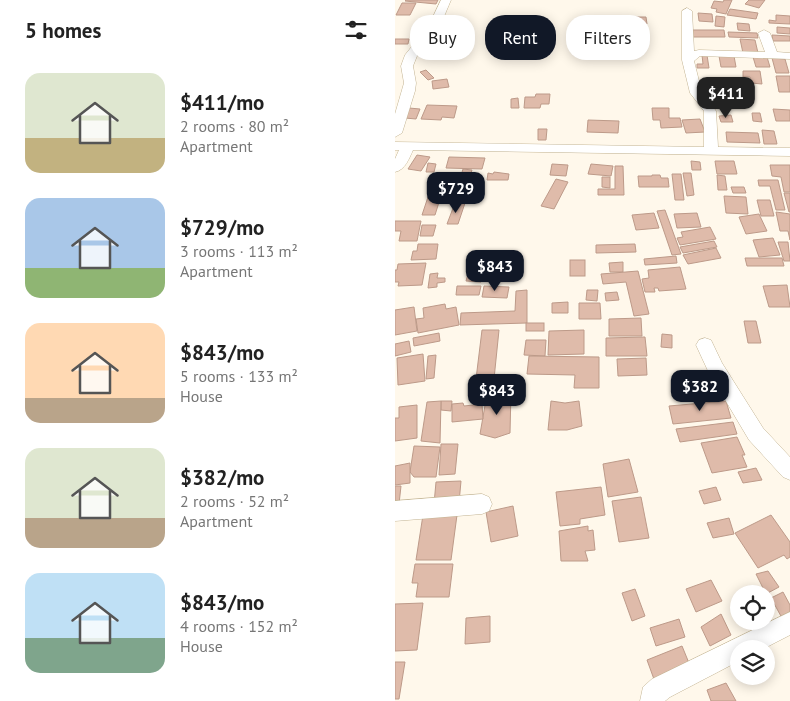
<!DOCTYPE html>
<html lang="en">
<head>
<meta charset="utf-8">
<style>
  body { margin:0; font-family:"PT Sans",sans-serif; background:#f6f6f6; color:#222; height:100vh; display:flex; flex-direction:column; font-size:19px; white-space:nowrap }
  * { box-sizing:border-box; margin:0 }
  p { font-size:16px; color:#767676 }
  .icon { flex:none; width:28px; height:28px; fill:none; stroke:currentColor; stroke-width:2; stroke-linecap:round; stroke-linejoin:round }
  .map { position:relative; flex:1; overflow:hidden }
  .details { display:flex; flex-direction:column; background:#fff; width:395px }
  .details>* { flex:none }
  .banner { position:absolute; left:15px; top:15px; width:305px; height:45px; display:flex; gap:10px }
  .tools { position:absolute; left:335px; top:585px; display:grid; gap:10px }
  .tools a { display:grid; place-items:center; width:45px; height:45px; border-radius:50%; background:#fff; box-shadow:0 2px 12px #0003; font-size:25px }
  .price { position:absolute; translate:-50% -42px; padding:0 11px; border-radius:10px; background:#111827; color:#fff; font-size:16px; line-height:32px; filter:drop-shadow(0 1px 2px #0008) }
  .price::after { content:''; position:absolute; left:50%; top:30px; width:15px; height:11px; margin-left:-8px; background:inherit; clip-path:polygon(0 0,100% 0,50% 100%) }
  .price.on { background:#222; color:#fff }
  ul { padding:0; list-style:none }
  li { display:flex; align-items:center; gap:15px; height:125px; padding:0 25px }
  li span { display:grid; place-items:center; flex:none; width:140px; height:100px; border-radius:15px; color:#555 }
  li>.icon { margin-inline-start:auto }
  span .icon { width:60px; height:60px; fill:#fffc; stroke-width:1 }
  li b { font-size:21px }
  h2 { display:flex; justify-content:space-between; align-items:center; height:60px; padding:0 25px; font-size:21px }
  .tag { padding:0 18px; border-radius:20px; background:#fff; box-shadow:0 2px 12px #0003; font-size:18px; line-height:45px }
  .tag.on { background:#111827; color:#fff }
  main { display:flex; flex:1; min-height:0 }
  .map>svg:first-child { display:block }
</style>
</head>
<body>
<main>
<section class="details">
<h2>5 homes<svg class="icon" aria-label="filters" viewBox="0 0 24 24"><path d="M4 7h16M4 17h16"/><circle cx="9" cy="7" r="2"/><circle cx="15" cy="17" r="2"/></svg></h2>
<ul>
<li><span style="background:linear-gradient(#dfe7d0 65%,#c2b280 0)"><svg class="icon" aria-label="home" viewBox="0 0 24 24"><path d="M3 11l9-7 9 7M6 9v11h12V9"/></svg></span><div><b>$411/mo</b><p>2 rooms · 80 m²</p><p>Apartment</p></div></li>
<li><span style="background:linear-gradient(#a9c7e8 70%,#8fb573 0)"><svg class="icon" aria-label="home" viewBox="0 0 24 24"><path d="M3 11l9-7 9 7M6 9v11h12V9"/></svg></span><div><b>$729/mo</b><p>3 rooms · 113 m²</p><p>Apartment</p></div></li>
<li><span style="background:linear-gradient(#ffd9b3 75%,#b9a48a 0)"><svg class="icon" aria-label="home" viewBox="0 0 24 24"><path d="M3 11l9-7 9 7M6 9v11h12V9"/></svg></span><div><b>$843/mo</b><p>5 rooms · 133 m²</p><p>House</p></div></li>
<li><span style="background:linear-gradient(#dfe7d0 70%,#b9a48a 0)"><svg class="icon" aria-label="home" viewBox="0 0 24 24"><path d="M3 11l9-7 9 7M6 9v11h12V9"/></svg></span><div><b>$382/mo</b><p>2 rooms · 52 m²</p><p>Apartment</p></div></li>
<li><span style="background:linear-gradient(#bfe0f5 65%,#7fa58c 0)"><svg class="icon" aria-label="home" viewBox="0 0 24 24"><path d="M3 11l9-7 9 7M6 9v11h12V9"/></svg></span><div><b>$843/mo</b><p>4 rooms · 152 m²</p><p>House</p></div></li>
</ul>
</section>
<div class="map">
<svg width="395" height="701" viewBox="0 0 395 701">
  <rect width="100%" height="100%" fill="#fff8eb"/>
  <g fill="#dfbbaa" stroke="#bd9a89">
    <path d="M11,0H43L41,4L10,1Z"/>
    <path d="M329,0H337L331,14L321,12L322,9L316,8L319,1L328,2Z"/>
    <path d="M354,0H370L364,8L350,4Z"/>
    <path d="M7,3H21L15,15H1Z"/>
    <path d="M335,9L363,13L361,19L332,15Z"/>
    <path d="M303,13L317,14L318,22L304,21Z"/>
    <path d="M381,15L395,16V24L374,23V20L381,21Z"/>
    <path d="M321,16L330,17L329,27L320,26Z"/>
    <path d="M241,17H251L252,24H242Z"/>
    <path d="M342,23L354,24L355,31L343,30Z"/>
    <path d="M382,27L395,28V34L382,33Z"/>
    <path d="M296,30H329L330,37H297Z"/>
    <path d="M333,32L362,33L363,38L334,37Z"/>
    <path d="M377,35L395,36V41H378Z"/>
    <path d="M0,39H14L13,44H0Z"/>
    <path d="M345,39L360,40L363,53H348Z"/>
    <path d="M307,55H312L314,68H302V64H308Z"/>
    <path d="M324,56H339L341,67H326Z"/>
    <path d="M358,57H372L375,67H361Z"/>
    <path d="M377,58L390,59L394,73H381Z"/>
    <path d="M31,70L39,78L33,80L25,72Z"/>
    <path d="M348,71H365L367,84L356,83L355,77H348Z"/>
    <path d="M381,76H395V92H384Z"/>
    <path d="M52,79L54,87L38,89L37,81Z"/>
    <path d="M310,89H319V92L336,93L338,104H312Z"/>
    <path d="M141,94H155L154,104H146L145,108H129L130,97H140Z"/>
    <path d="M123,98L124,108H116V99Z"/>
    <path d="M32,105L62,106L59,118L47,117L46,120L26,119Z"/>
    <path d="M14,108L25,109L21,119L10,118Z"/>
    <path d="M257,108H274V118H285L287,127L266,128L265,120H258Z"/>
    <path d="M378,109L395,110V121H381Z"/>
    <path d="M357,113H365L367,122L358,121Z"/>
    <path d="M336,115L338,122H326L324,116Z"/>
    <path d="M305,119L310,132L291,133L287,120Z"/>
    <path d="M193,120L224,121L223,133L192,132Z"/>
    <path d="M143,129H152L151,140H143Z"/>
    <path d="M367,130L379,131L382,144H369Z"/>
    <path d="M331,132L363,133L365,143L332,142Z"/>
    <path d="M22,155L35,157L26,171L13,169Z"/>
    <path d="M54,157L90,158L87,169L51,168Z"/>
    <path d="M296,161L305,162L306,170H297Z"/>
    <path d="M320,161H339L342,174H322Z"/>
    <path d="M33,163L41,164L39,172H31Z"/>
    <path d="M157,164L173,165L171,176L155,175Z"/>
    <path d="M196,164L218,166L216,176L193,174Z"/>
    <path d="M375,165H395V192H389L386,177L377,176Z"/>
    <path d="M220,166H228L229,195H203V189H220Z"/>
    <path d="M68,169L77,170L74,179H65Z"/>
    <path d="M99,172L114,174L113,180H92L93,173L98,174Z"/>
    <path d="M288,173H296L299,195L292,196Z"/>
    <path d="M277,174H286L289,200H280Z"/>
    <path d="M257,175H265L266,178H273L274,187H244L243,176H257Z"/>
    <path d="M322,175L330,176L332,190H323Z"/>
    <path d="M207,177H215V188L207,187Z"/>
    <path d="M161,179L173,182L159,209L146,206Z"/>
    <path d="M363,180H383L390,210H381L375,186H364Z"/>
    <path d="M38,182L50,183L40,215H27Z"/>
    <path d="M336,187H349L351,193H338Z"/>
    <path d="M389,193H395V212H394Z"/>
    <path d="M329,196L351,197L353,214L331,213Z"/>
    <path d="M362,200H375L379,216H366Z"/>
    <path d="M60,203H70L63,224H52Z"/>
    <path d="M270,210L286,254L277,255L262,211Z"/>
    <path d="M381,212L395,214V240L393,231H385Z"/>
    <path d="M259,213L264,228L241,230L237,215Z"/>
    <path d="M302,213L306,227L282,228L279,214Z"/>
    <path d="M364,214L372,231L351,234L344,217Z"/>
    <path d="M0,221H26L22,241H4L6,231H0Z"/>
    <path d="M27,225H41L38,236H25Z"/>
    <path d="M315,227L321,239L285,245L282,238L288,237L286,232Z"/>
    <path d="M378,238L385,255L364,257L358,240Z"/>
    <path d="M319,241L322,247L288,253L285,247Z"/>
    <path d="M383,242H393L395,261H389Z"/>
    <path d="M23,244H43L41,259L16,260L18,251H22Z"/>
    <path d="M240,244L241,252L201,253V245Z"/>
    <path d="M321,248L326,258L293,264L288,255Z"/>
    <path d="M281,256L282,263L250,265L249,259Z"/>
    <path d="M350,258H387L389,266H352Z"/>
    <rect x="175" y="260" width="15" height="16"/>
    <path d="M86,261L99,262L95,274H88L86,282L71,281L75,267L83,268Z"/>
    <path d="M228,262V272H215L214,263Z"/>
    <path d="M31,263L27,285L3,286L4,282H0V270H2L3,264Z"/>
    <path d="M285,267L291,289L264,291L263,288H259L260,292H250L247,279L254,278L253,270Z"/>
    <path d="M243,271L254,314L239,316L231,282L208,284L206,274Z"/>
    <path d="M43,273L42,278H50V282L42,283V287L33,288L35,274Z"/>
    <path d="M392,285L395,307H374L368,286Z"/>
    <path d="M62,286H86L84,295H61Z"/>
    <path d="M89,286L114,287L112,298L87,297Z"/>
    <path d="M132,290V323L65,325L66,313L120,311L121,291Z"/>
    <path d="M192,290H203L202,301L191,300Z"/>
    <path d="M222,292L224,300L211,301L210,293Z"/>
    <path d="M173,302V313H157V303Z"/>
    <path d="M184,303H205L206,319H184Z"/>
    <path d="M50,304L51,309L61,307L64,325L23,333L21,319L29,318L28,308Z"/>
    <path d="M19,307L22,331L0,335V310Z"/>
    <path d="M246,318L247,336H214V319Z"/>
    <path d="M349,321H361L366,343H353Z"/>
    <rect x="131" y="323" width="18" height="8"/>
    <path d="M87,330H104L99,379H81Z"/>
    <path d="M189,330V354L153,355L154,331Z"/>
    <path d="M44,333L45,341L19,346L18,338Z"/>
    <path d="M267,334L277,335V348L266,347Z"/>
    <path d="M250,337L252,356H211V338Z"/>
    <path d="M131,340H151L150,356L129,355Z"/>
    <path d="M14,341L16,352L0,356V344Z"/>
    <path d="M28,354L30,381L3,385L2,358Z"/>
    <path d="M41,355L39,378L31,379L33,356Z"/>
    <path d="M134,356L204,357V388H179L180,375L132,374Z"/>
    <path d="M251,358L252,375L223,376L222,359Z"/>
    <path d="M116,391L115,433L100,438L85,434L92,394L104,397Z"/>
    <path d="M46,401H57L56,411L46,410Z"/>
    <path d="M46,401L45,443L26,441L32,402Z"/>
    <path d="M156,401L170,403L184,401L187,426L172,430H153Z"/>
    <path d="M331,401L336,418L278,424L274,406Z"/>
    <path d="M68,403L69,406L87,404L88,419L57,422V404Z"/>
    <path d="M22,405V438L0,441V418H4V407Z"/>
    <path d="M338,422L342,434L285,442L281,429Z"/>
    <path d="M342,437L350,455H347L352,467L317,473L306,443Z"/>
    <path d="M46,444H63L60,474L44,475Z"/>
    <path d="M19,446L45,447L41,477H19L15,472Z"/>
    <path d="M234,459L243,492L213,497L208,464Z"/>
    <path d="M15,463V483L0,485V466Z"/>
    <path d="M361,468L367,480L348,483L343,472Z"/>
    <path d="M66,481L64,503L39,504L41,482Z"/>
    <path d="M0,486H6L4,504H0Z"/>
    <path d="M206,487L210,515L185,519V524L165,526L161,492Z"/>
    <path d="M321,487L326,500L309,504L304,491Z"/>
    <path d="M246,497L254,538L224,542L217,501Z"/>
    <path d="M118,506L123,536L96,542L91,512Z"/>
    <path d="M28,515H62L56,560H21Z"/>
    <path d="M376,515L395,542V557L392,559L389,555L363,568L340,533Z"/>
    <path d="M334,518L339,534L318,538L312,523Z"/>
    <path d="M193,526V531L198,530L200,550L190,551L193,561H166L164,531Z"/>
    <path d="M20,564H58L54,597H21L23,583H17Z"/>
    <path d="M373,571L384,587L371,594L361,574Z"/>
    <path d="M316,580L327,601L301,612L291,589Z"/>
    <path d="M240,589L250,616L237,621L227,593Z"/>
    <path d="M388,592L395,605V614L387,618L376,598Z"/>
    <path d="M28,603L22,650L0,651V604Z"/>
    <path d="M326,614L336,635L315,646L306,627Z"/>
    <path d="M95,616V642L70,644L71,618Z"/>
    <path d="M284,619L290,637L261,646L255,628Z"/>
    <path d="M287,646L296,668L260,682L252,660Z"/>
    <path d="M0,662H10L4,699H0Z"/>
    <path d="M331,683L341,701H316L312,690Z"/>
  </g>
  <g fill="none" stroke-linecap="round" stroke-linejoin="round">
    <defs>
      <g id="minor">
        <path d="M46,0H56L45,26L22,56L18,66L21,83L20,91L7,133L0,137V114L9,83L6,66L10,55L34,25Z"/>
        <path d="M292,8L297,11L299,51L304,50L370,52L363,33L369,30L375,33L382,52L395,53V59L305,56L299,61L307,93L321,111L323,147L395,148V156L18,150C14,159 10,170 0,172V159L4,150H0V142L309,147V111L295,93L287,60V11Z"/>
        <path d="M310,338L316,340L327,363L368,428L395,457V480L388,477L354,440L313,371L301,345L304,340Z"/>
        <path d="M87,494L94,497L97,504L94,511L87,514L0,521V501Z"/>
        <path d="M395,612V635L368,649H344V661L275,697L270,701H245L248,687L257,679Z"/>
      </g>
    </defs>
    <use href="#minor" stroke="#c3b493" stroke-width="1"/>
    <use href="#minor" fill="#fff" fill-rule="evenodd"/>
  </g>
</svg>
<div class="tools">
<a><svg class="icon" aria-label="locate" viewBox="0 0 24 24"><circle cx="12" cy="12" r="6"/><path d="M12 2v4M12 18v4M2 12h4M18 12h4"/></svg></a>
<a><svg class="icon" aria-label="layers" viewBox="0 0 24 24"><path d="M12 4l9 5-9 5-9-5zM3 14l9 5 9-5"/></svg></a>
</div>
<b class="price on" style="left:331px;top:119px">$411</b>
<b class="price" style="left:61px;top:214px">$729</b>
<b class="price" style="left:100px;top:292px">$843</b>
<b class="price" style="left:305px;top:412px">$382</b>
<b class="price" style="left:102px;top:416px">$843</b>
<div class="banner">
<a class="tag">Buy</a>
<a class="tag on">Rent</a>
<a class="tag">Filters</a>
</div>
</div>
</main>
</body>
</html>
